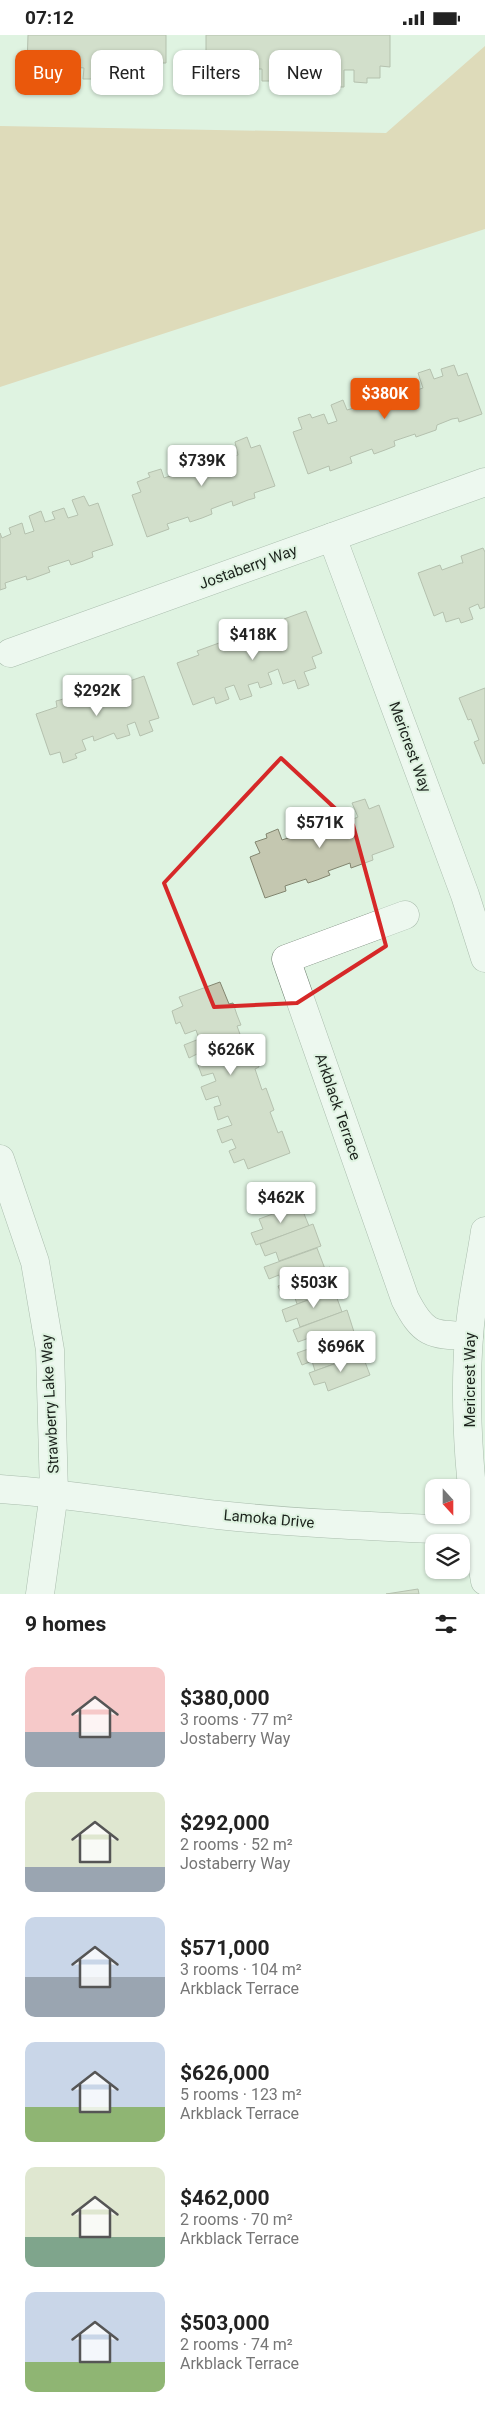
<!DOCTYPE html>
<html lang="en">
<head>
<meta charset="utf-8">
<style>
  body { margin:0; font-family:Roboto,sans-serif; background:#f2f2f2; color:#222; height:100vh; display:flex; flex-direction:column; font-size:19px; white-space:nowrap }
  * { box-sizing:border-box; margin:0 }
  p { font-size:16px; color:#767676 }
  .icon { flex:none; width:28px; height:28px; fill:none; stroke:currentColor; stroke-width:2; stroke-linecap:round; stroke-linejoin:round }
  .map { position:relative; height:1559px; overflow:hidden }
  .drawer { display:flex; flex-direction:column; background:#fff; flex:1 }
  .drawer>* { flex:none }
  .top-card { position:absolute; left:15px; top:15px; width:455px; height:45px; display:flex; gap:10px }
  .needle { width:32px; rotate:159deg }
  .buttons { position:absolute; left:425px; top:1444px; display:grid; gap:10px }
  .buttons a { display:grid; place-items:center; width:45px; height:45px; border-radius:10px; background:#fff; box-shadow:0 1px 4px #0004; font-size:25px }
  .price { position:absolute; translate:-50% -42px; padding:0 11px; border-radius:5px; background:#fff; color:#222; font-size:16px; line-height:32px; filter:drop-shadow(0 1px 2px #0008) }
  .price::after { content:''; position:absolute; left:50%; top:30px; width:15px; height:11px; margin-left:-8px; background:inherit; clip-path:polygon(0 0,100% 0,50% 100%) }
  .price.on { background:#ea580c; color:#fff }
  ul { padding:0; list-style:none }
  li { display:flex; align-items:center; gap:15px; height:125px; padding:0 25px }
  li span { display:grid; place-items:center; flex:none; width:140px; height:100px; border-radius:10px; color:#555 }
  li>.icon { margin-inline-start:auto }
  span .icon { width:60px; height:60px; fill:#fffc; stroke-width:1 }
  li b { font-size:21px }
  h2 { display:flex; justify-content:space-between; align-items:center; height:60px; padding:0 25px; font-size:21px }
  .chip { padding:0 18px; border-radius:10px; background:#fff; box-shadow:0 1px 4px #0004; font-size:18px; line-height:45px }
  .chip.on { background:#ea580c; color:#fff }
  .status { display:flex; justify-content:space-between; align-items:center; height:35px; padding:0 25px; background:#fff; direction:ltr }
  .status svg { height:14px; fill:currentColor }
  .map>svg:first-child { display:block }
</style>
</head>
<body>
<div class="status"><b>07:12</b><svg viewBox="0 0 49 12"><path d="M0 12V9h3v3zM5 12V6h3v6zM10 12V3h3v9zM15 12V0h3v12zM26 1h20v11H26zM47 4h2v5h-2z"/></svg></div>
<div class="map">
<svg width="485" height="1559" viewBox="0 0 485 1559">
  <rect width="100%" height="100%" fill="#dff3e1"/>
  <path fill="#debe8a" d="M485,11V194L0,352V91L386,98Z"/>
  <g fill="#c4c7b0" stroke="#82856f">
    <path d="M28,0H166V28H156V40H143L141,45L129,44V32L120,33V40H107V28H97V44H83L84,33L74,32V40H61V28H51V44H37V32H27Z"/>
    <path d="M206,0H390V32L380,31V43H367V48L354,47V35H344V52H331V40H322V47H308V35H298V51H285V40L275,39V46H262V34H252V41H238V28H229V45H215V34L206,33Z"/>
    <path d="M454,330L458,341L467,338L482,379L459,387L458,383L452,384L437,390L436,395L416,402L415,399L394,406L395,411L385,415L374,419L372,414L350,422L352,428L330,436L329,431L308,439L293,397L302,394L298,383L310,379L312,383L324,379L328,389L337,386L331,370L343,365L347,375L357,372L355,366L367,362L370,372L380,369L374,353L387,349L391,360L400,356L398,350L410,346L414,356L423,353L418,338L430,334L434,344L443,341L441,334Z"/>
    <path d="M247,402L251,413L260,410L275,451L254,458L255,463L248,465L233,471L232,466L211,474L212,479L202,483L190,487L188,482L167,489L169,494L147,502L132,460L141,457L137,447L150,442L148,438L161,434L164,443L173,440L171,434L183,430L187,441L197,437L191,422L204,418L208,428L217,425L215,418L227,414L230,423L238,420L235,407Z"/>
    <path d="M84,461L89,471L98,468L113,510L92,517L93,522L83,526L71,530L69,525L48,532L50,537L31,544L27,545L26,541L5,548L6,553L0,555V498L2,503L11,499L9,493L22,488L25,499L34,496L29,481L41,476L45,487L55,484L52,477L64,473L68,483L78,480L72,465Z"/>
    <path d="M483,513L485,517V572L480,574L478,569L469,573L473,584L461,588L459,583L446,587L443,577L434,581L418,538L440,530L442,535L461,528H463L461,521Z"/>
    <path d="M306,576L322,618L312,622L316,633L304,637L309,650L298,654L295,645L283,649L278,634L268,638L272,649L260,653L258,647L248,650L252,661L240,665L234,650L225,653L229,664L216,669L214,662L193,670L177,628L199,620L197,616L219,608L221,613L242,605L241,600L259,593H262L264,597L286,588L284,584Z"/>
    <path d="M144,641L159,683L149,686L153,696L140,701L135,687L127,690L130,700L117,704L114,698L94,706L93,701L82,705L86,715L75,719L77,723L63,728L60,717L50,720L36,679L57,672L56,666L60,665L78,659L79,663L101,655L99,652L114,647L121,644L122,648H124Z"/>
    <path d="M485,653V728L483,729L474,707L479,705L471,684L468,685L459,663Z"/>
    <path d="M365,764L369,774L379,770L394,812L372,820L373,825L351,833L350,828L328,836L330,840L317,845L308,848L306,844L285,851L286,856L265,863L250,822L260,818L255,807L267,803L266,799L278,794L282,805L291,802L289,795L301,791L305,801L314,798L309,783L322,779L325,789L335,785L333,780L345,775L349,786L358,782L352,768Z"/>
    <path d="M220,947L229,969L233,968L237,980L241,990L237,991L245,1013L251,1010L259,1032L255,1034L262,1055L266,1053L274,1075L270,1077L278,1098L282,1096L290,1118L248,1134L244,1124L234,1128L229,1116L236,1113L232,1104L222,1108L217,1095L232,1090L228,1081L218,1085L214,1072L221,1070L218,1061L206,1065L201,1052L216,1046L213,1038L202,1041L198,1030L203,1028L199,1018L189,1023L184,1010L199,1004L196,995L185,999L180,987L176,989L172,976L183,971L179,962Z"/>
    <path d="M300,1169L309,1191L256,1210L251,1198L263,1194L259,1184Z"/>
    <path d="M313,1189L321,1211L279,1226L276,1217L265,1221L260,1209Z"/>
    <path d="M317,1213L325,1234L282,1250L279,1240L269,1244L264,1232Z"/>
    <path d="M330,1232L338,1254L297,1269L294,1260L283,1263L278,1251Z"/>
    <path d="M334,1255L342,1277L300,1292L297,1283L286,1287L282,1275Z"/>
    <path d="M347,1275L354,1297L313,1312L309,1303L298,1307L293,1295Z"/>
    <path d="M350,1299L358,1320L315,1336L312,1326L302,1330L297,1318Z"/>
    <path d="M362,1319L370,1340L328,1356L325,1347L314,1350L309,1338Z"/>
    <path d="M418,1554L419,1559H386Z"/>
  </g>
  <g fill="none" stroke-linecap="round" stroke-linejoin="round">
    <defs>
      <g id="street">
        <path d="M332,502L465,860L485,923"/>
        <path d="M10,618L485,447"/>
        <path d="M405,880L286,924L405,1264C423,1299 430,1300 469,1301"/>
        <path d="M485,1196C480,1231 471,1267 469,1302C463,1378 471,1471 485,1546"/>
        <path d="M0,1454C73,1459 145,1472 218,1480C304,1489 390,1492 476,1496L485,1494"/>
      </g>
      <path id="secondary" d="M0,1124L35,1227L50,1315L54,1458L40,1559"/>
    </defs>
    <use href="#street" stroke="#6c7e6e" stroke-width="29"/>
    <use href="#secondary" stroke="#6c7e6e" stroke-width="29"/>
    <use href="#street" stroke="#fff" stroke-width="28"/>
    <use href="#secondary" stroke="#fff" stroke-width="28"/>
  </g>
  <path d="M0 0H485V1559H0ZM281,723L353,790L386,911L297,968L214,972L164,848Z" fill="#dff3e1" fill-opacity=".55" fill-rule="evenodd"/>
  <path fill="none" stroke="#d62828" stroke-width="4" stroke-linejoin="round" d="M281,723L353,790L386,911L297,968L214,972L164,848Z"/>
  <g text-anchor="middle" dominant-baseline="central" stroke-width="4" stroke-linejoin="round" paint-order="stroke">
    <g font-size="15" fill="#1b221c" stroke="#dff3e1">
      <text transform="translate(248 532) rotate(-20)">Jostaberry Way</text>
      <text transform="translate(410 712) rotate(70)">Mericrest Way</text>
      <text transform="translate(338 1072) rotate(71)">Arkblack Terrace</text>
      <text transform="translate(470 1345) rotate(-90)">Mericrest Way</text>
      <text transform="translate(50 1369) rotate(-93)">Strawberry Lake Way</text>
      <text transform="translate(269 1484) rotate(5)">Lamoka Drive</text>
    </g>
  </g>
</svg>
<div class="buttons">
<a><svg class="needle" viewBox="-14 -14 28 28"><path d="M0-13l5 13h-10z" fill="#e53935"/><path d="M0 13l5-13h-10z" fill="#767676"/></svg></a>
<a><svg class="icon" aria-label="layers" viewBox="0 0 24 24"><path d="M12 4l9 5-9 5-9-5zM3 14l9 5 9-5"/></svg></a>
</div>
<b class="price on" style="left:385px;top:385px">$380K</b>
<b class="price" style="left:202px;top:452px">$739K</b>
<b class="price" style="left:253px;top:626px">$418K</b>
<b class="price" style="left:97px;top:682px">$292K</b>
<b class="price" style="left:320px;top:814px">$571K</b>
<b class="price" style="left:231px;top:1041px">$626K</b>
<b class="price" style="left:281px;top:1189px">$462K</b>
<b class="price" style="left:314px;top:1274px">$503K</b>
<b class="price" style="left:341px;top:1338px">$696K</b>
<div class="top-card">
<a class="chip on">Buy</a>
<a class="chip">Rent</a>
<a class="chip">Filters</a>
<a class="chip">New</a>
</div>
</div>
<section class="drawer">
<h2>9 homes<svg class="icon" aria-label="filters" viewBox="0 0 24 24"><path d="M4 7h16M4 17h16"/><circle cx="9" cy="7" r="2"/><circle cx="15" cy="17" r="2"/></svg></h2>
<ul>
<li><span style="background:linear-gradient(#f6c9c9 65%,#9aa5b1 0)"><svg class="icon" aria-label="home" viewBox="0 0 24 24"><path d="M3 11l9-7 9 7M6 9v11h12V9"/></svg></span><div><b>$380,000</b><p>3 rooms · 77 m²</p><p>Jostaberry Way</p></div></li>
<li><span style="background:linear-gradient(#dfe7d0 75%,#9aa5b1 0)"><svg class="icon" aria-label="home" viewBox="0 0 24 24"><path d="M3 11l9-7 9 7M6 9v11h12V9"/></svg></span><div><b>$292,000</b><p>2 rooms · 52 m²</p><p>Jostaberry Way</p></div></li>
<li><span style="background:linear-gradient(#c9d6e8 60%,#9aa5b1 0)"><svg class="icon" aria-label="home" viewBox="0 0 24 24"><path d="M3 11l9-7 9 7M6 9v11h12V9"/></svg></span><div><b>$571,000</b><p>3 rooms · 104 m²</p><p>Arkblack Terrace</p></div></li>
<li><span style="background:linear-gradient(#c9d6e8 65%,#8fb573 0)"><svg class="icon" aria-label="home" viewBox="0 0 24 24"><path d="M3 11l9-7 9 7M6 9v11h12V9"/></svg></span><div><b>$626,000</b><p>5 rooms · 123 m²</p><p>Arkblack Terrace</p></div></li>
<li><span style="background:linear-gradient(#dfe7d0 70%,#7fa58c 0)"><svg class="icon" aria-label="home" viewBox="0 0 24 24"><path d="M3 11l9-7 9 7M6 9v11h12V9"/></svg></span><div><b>$462,000</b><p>2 rooms · 70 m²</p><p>Arkblack Terrace</p></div></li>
<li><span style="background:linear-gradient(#c9d6e8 70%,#8fb573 0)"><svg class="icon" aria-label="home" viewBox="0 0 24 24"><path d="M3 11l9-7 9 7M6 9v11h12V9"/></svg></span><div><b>$503,000</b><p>2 rooms · 74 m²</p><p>Arkblack Terrace</p></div></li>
</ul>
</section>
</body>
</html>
